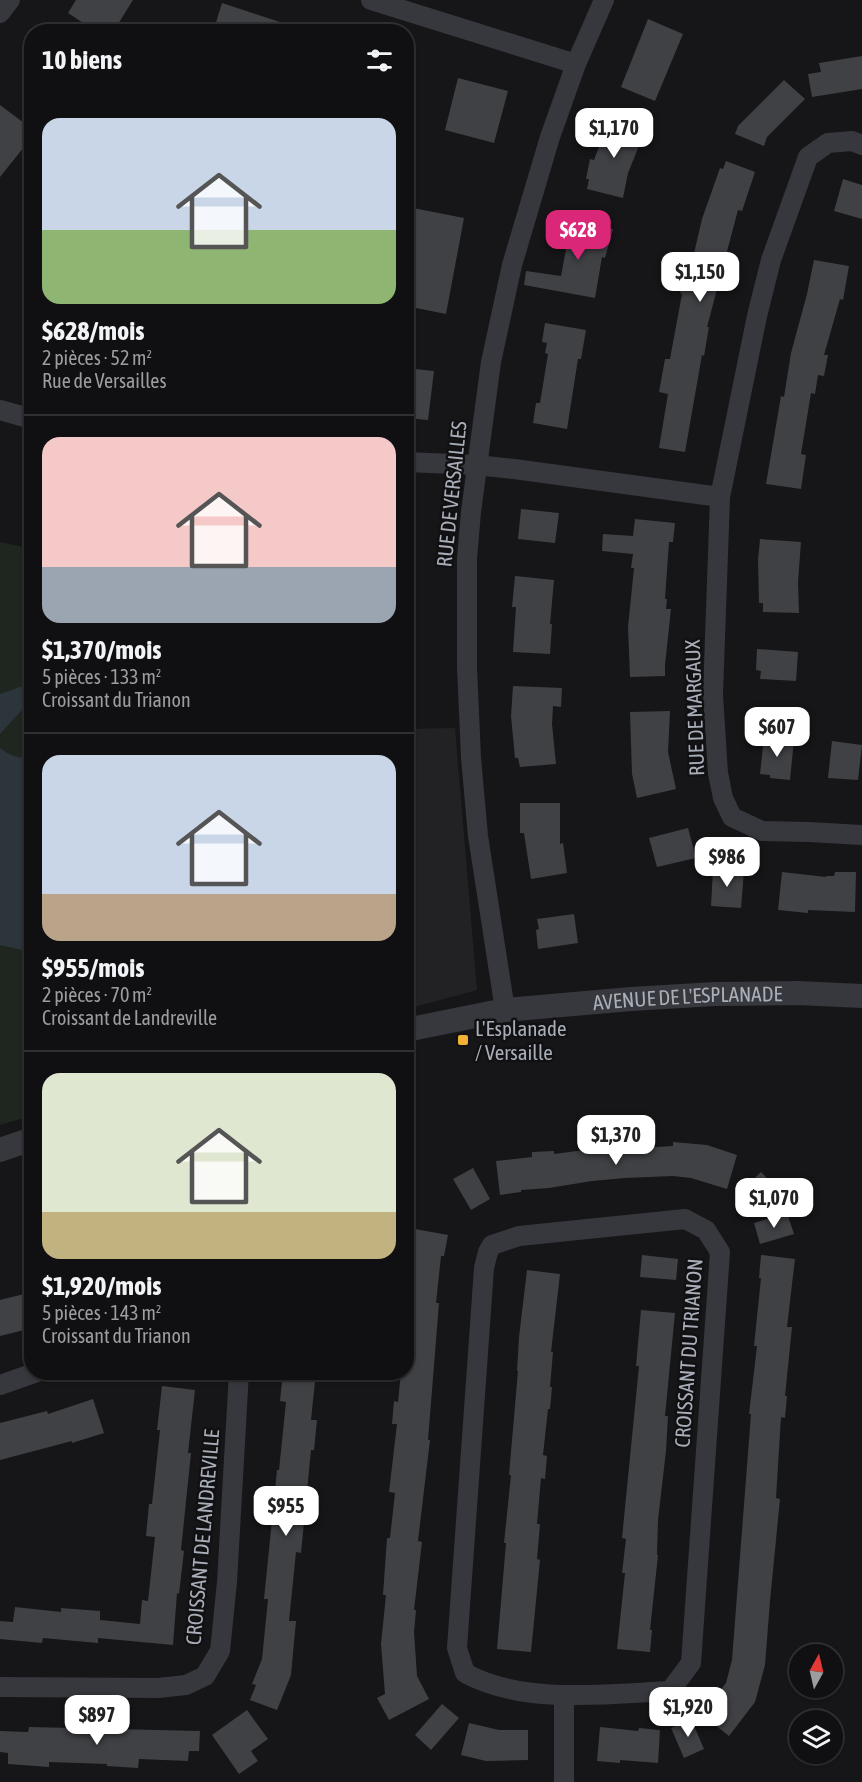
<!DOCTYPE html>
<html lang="fr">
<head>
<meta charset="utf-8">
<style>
  body { margin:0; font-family:"Asap Condensed",sans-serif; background:#1e1e20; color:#f1f3f6; height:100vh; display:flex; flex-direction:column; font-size:22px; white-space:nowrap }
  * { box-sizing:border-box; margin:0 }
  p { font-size:20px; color:#9c9d9f }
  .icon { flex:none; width:33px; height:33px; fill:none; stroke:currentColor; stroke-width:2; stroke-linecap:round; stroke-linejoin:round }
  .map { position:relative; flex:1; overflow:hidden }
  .panel { position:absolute; left:24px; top:24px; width:390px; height:1356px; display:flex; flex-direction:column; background:#101012; border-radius:24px; box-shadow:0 2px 4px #0004,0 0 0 2px #303032 }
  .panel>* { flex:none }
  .needle { width:39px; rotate:8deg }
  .tools { position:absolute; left:789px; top:1644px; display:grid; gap:12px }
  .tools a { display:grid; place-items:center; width:54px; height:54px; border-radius:50%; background:#101012; box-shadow:0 2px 4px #0004,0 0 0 2px #303032; font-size:30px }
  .price { position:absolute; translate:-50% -51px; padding:0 14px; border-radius:12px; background:#fff; color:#222; font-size:20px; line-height:39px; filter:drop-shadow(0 2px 3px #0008) }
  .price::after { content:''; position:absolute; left:50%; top:36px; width:18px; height:14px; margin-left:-9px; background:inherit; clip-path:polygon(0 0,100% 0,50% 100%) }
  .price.active { background:#db2777; color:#fff }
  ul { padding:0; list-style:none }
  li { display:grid; align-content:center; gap:12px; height:318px; padding:0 18px }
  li+li { border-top:2px solid #303032 }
  li span { display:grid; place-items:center; height:186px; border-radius:18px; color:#555 }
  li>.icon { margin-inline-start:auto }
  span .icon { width:108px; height:108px; fill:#fffc; stroke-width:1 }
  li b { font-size:26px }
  h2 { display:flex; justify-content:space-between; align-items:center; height:72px; padding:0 18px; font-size:26px }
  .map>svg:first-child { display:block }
</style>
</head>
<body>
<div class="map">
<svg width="862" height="1782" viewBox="0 0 862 1782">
  <rect width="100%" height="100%" fill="#161618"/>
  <path fill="#222225" d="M455,728L477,990L407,1009V729Z"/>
  <path fill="#1e261f" d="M0,542L32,549L31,1116L0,1125Z"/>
  <g fill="#2c353c">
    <path d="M31,683V700L0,734V694Z"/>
    <path d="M0,748C10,756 19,759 31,757V952L0,945Z"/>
  </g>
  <g fill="#404145">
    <path d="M76,0H133L113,32H97L68,13Z"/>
    <path d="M222,3L298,28L297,32H213Z"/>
    <path d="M648,19L683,34L655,101L621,87Z"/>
    <path d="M862,56V89L812,97L808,74L821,72L819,63Z"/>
    <path d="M458,78L508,91L494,143L445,130Z"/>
    <path d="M784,80L805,99L767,137L764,146L735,134L738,126Z"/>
    <path d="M0,105L32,129V137L0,177Z"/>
    <path d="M610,118L645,131L628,173L623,198L587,189L589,179H586L590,159L594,160Z"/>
    <path d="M726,161L755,172L742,211L738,210L707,327H709L704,356L702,355L685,452L659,448L668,394L659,392L665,359H670L682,294L680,293L689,261L692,262L702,219L720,168L723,169Z"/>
    <path d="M843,179L862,185V219L834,211Z"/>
    <path d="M413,208L464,218L446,314L406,306V242Z"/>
    <path d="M572,218L613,229L605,258L602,257L595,298L524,285L526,271L561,276L568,239L566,238Z"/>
    <path d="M814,260L849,266L843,300L840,299L824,355H828L824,376L818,375L815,394L811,393L801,454L806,455L801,489L766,484L781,396L784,397L791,353L807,294Z"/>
    <path d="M545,323L586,330L581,359H578L567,429L533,423L536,403H540L548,354L545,353L547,343L542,342Z"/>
    <path d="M406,368L434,371L428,420L406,418Z"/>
    <path d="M521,509L559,513L555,543L518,539Z"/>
    <path d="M635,519L675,523L673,542H669L665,599H667L666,609H671L665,665V676L630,677L628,627L634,568H631L633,554L602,551L603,534L633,536Z"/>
    <path d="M760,539L801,542L798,582L799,613L763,612V603H759L758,560Z"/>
    <path d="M515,576L554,580L550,624H552L550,654L513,652L516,607H512Z"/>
    <path d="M757,649L798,652L796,681L760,679L761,671L756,670Z"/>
    <path d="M513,686L562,688L561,707L553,706L552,724L556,764L520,767L518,758H515L511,716Z"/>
    <path d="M670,711L668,752L676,789L637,798L632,774L630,712Z"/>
    <path d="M764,737L794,740L790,780L770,778V775L760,774Z"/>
    <path d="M832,741L862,745L858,780L828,778Z"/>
    <path d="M520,803H560V844L563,843L567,873L531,879L524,833H520Z"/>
    <path d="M688,828L696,858L657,867L649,838Z"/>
    <path d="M713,869L744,871L741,908L711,906Z"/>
    <path d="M782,872L826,877V876H834L835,872H856L855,912L808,910V913L778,910Z"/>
    <path d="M574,914L578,943L538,949L536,930L539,929L537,919Z"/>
    <path d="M673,1142L707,1145L737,1155L727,1189L691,1178L673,1176L625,1178L592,1181L549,1188L521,1190V1192L500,1195L496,1161L532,1157V1152L554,1151V1154L600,1148V1145L622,1144V1149L673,1146Z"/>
    <path d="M473,1168L490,1199L471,1210L453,1179Z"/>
    <path d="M761,1172L776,1188L752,1210L737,1195Z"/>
    <path d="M787,1213L794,1234L760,1244L754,1223Z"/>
    <path d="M415,1229L448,1235L444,1256H441L436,1303H439L428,1440H430L418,1541L422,1542L414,1610H416L414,1632L417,1676L429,1699L389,1720L377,1698L385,1694L381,1644L386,1595H383L387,1538H390L395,1493L389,1492L397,1424H392L394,1401L398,1402L401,1372H406V1273Z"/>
    <path d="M642,1255L678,1259L676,1280L640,1277Z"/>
    <path d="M761,1255L795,1259L787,1327H792L785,1396H787L785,1418L781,1417L776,1498L780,1499L770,1601L765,1665L755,1702L729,1736L701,1714L726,1683L732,1660L751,1414H749L757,1346H754L761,1278H759Z"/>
    <path d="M527,1270L560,1274L551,1352H553L550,1387H552L550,1409H548L543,1455L547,1456L545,1479L541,1478L537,1524H540L537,1559L540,1560L531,1652L497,1649L506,1543H504L511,1475H509L518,1371H517L519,1337Z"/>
    <path d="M24,1294L32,1328L0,1336V1300Z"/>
    <path d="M641,1310L675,1313L665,1416H668L666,1451L658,1520L657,1555H658L650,1630H652L650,1652L617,1649L625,1573H622L626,1539L622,1538L639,1366H636Z"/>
    <path d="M283,1372H316L311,1420H317L314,1450H311L301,1553L296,1552L289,1621H296L291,1675L277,1710L250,1700L256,1685L252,1684L262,1659L268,1599H264L277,1470H279L286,1402L280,1401Z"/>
    <path d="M162,1386L195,1390L188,1453H191L181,1550L184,1551L179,1594L177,1593L173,1645L98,1638V1643L43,1638L42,1643L0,1639V1621L13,1622L15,1607L61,1612V1608L100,1611V1620L140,1624L142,1600L148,1601L155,1537L146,1536L149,1504H152L160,1430H157Z"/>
    <path d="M93,1399L104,1433L72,1443V1441L0,1460V1423L47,1411L48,1414Z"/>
    <path d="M442,1704L459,1718L431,1750L415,1735Z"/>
    <path d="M247,1710L268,1739L251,1751L258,1761L239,1774L212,1735Z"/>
    <path d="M691,1719L704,1749L684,1758L671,1728Z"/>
    <path d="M469,1723L499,1730H528V1760L486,1761L461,1755Z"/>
    <path d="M29,1727L200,1731L199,1751H189L188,1761L139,1759L138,1768L107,1766V1764L49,1762V1767L8,1764V1753L0,1752V1731L28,1732Z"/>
    <path d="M600,1727L638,1731L639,1728L660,1730L658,1763L620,1760V1763L597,1761Z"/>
  </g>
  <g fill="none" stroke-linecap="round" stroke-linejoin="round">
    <g stroke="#37383d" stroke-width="20">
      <path d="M371,0L576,64"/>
      <path d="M0,13L10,0"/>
      <path d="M862,145L852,141L828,143L808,157L771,260L757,316L720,497L713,695L718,773L723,798L732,817L762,831L809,832L862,835"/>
      <path d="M0,410L32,419"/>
      <path d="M406,462L476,465L514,469L720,497"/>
      <path d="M505,1010L478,836L471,758L467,667V559L471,512L491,362L512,265L550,137L576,64L604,0"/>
      <path d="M685,1219L706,1230L720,1252L691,1663L670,1691C606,1694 523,1705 465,1673L457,1648L484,1268L488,1252L492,1245L519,1236Z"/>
      <path d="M0,1385L37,1372"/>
      <path d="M0,1687L158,1688L186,1685L205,1676L220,1651L227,1582L239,1372"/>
      <path d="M564,1782V1696"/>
    </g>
    <g stroke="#37383d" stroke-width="24">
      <path id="s1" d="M406,1030L505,1010L631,999L715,994L797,993L862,996"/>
      <path d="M0,1150L32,1139"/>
    </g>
  </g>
  <rect fill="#f2b134" stroke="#111113" stroke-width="2" x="457" y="1034" width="12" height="12" rx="3"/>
  <g text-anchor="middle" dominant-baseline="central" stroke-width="5" stroke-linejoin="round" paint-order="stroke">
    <g font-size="21" fill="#a8adb8" stroke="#111113">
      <text transform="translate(451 494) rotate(-84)">RUE DE VERSAILLES</text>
      <text transform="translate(694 708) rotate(-92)">RUE DE MARGAUX</text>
      <text stroke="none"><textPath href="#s1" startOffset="284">AVENUE DE L'ESPLANADE</textPath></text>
      <text transform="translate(688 1353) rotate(-86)">CROISSANT DU TRIANON</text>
      <text transform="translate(202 1537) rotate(-85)">CROISSANT DE LANDREVILLE</text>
    </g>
    <g font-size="21" fill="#a8adb8" stroke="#111113" text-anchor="start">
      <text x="475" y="1028">L'Esplanade<tspan x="475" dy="24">/ Versaille</tspan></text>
    </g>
  </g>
</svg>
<div class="tools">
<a><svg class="needle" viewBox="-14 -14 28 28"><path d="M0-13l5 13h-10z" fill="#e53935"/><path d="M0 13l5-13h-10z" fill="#9c9d9f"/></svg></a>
<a><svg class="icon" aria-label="layers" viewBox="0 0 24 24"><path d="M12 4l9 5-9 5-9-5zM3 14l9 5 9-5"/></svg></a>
</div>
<b class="price" style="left:614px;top:159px">$1,170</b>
<b class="price active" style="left:578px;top:261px">$628</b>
<b class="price" style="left:700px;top:303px">$1,150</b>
<b class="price" style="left:777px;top:758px">$607</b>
<b class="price" style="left:727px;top:888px">$986</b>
<b class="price" style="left:616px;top:1166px">$1,370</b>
<b class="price" style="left:774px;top:1229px">$1,070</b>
<b class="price" style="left:286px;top:1537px">$955</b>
<b class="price" style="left:688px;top:1738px">$1,920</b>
<b class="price" style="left:97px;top:1746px">$897</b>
<section class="panel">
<h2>10 biens<svg class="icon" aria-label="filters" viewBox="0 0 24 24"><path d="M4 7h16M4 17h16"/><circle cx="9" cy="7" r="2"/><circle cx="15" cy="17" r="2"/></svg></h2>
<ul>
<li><span style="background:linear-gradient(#c9d6e8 60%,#8fb573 0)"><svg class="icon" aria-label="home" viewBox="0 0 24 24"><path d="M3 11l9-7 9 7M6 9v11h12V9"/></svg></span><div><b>$628/mois</b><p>2 pièces · 52 m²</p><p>Rue de Versailles</p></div></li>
<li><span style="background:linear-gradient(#f6c9c9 70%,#9aa5b1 0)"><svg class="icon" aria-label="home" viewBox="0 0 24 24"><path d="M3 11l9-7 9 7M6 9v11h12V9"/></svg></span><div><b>$1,370/mois</b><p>5 pièces · 133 m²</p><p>Croissant du Trianon</p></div></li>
<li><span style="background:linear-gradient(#c9d6e8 75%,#b9a48a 0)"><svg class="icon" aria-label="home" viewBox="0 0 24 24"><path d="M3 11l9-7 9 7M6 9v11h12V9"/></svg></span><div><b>$955/mois</b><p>2 pièces · 70 m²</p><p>Croissant de Landreville</p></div></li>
<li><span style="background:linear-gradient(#dfe7d0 75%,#c2b280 0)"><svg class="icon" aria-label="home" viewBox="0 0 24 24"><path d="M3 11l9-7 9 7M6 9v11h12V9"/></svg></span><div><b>$1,920/mois</b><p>5 pièces · 143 m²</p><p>Croissant du Trianon</p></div></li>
</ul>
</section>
</div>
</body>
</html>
